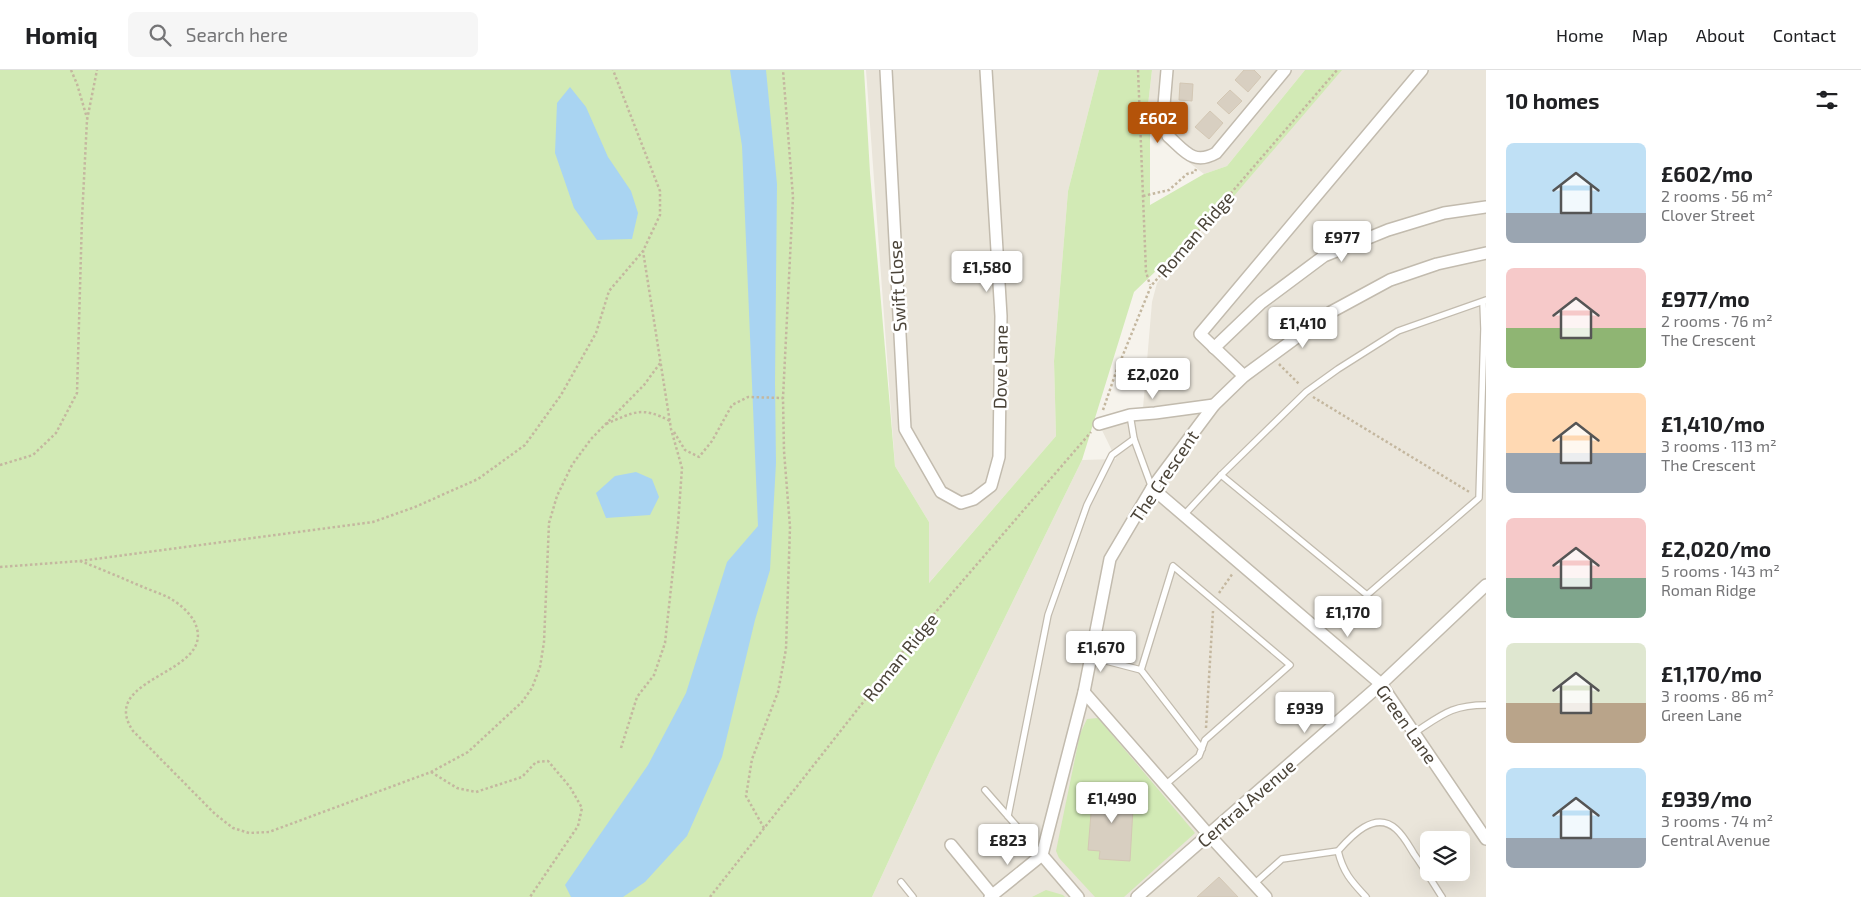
<!DOCTYPE html>
<html lang="en">
<head>
<meta charset="utf-8">
<style>
  body { margin:0; font-family:"Exo 2",sans-serif; background:#f6f6f6; color:#202124; height:100vh; display:flex; flex-direction:column; font-size:19px; white-space:nowrap }
  * { box-sizing:border-box; margin:0 }
  p { font-size:16px; color:#757577 }
  .icon { flex:none; width:28px; height:28px; fill:none; stroke:currentColor; stroke-width:2; stroke-linecap:round; stroke-linejoin:round }
  .map { position:relative; flex:1; overflow:hidden }
  .sheet { display:flex; flex-direction:column; background:#fff; width:375px }
  .sheet>* { flex:none }
  .controls { position:absolute; left:1420px; top:761px; display:grid; gap:10px }
  .controls a { display:grid; place-items:center; width:50px; height:50px; border-radius:8px; background:#fff; box-shadow:0 5px 20px #0002; font-size:25px }
  .price { position:absolute; translate:-50% -42px; padding:0 11px; border-radius:5px; background:#fff; color:#222; font-size:16px; line-height:32px; filter:drop-shadow(0 1px 2px #0008) }
  .price::after { content:''; position:absolute; left:50%; top:30px; width:15px; height:11px; margin-left:-8px; background:inherit; clip-path:polygon(0 0,100% 0,50% 100%) }
  .price.current { background:#b45309; color:#fff }
  ul { padding:0; list-style:none }
  li { display:flex; align-items:center; gap:15px; height:125px; padding:0 20px }
  li span { display:grid; place-items:center; flex:none; width:140px; height:100px; border-radius:8px; color:#555 }
  li>.icon { margin-inline-start:auto }
  span .icon { width:60px; height:60px; fill:#fffc; stroke-width:1 }
  li b { font-size:21px }
  h2 { display:flex; justify-content:space-between; align-items:center; height:60px; padding:0 20px; font-size:21px }
  header { display:flex; align-items:center; gap:30px; box-sizing:border-box; height:70px; padding:0 25px; background:#fff; border-bottom:1px solid #e0e0e0 }
  header strong { font-size:24px }
  nav { display:flex; gap:28px; margin-inline-start:auto; font-size:18px }
  .search { width:350px; height:45px; background:#f6f6f6; display:flex; align-items:center; gap:12px; box-sizing:border-box; padding:0 18px; border-radius:8px; color:#757577; font-size:19px }
  main { display:flex; flex:1; min-height:0 }
  .map>svg:first-child { display:block }
</style>
</head>
<body>
<header>
<strong>Homiq</strong>
<div class="search"><svg class="icon" aria-label="search" viewBox="0 0 24 24"><circle cx="10" cy="10" r="6"/><path d="M15 15l6 6"/></svg>Search here</div>
<nav><a>Home</a><a>Map</a><a>About</a><a>Contact</a></nav>
</header>
<main>
<div class="map">
<svg width="1486" height="827" viewBox="0 0 1486 827">
  <rect width="100%" height="100%" fill="#f6f3ec"/>
  <g fill="#eae5da" fill-rule="evenodd">
    <path d="M866,0H1099L1068,121L1054,291L1056,366L928,514L929,452L895,396Z"/>
    <path d="M1152,0H1305L1227,96L1204,104L1150,62L1148,35Z"/>
    <path d="M1341,0H1486V827H872L936,688L1082,390L1116,389L1099,354L1143,338L1152,232L1157,213ZM1429,770H1461V802H1429Z"/>
  </g>
  <g fill="#d2eab5">
    <path d="M0,0H864L870,103L895,396L929,452V513L1056,366L1054,291L1068,121L1099,0H1152L1148,35L1150,62V135L1204,104L1227,96L1305,0H1342L1233,127L1134,222L1082,390L936,688L872,827H0Z"/>
    <path d="M1098,648L1195,763L1124,827H1095L1059,788L1056,781L1080,664L1087,649Z"/>
    <path d="M1046,820L1063,825L1065,827H1032Z"/>
  </g>
  <g fill="#a9d4f2">
    <path d="M730,0H766L777,114L775,313L776,393L770,500L755,550L722,687L687,766L645,812L623,827H571L565,815L648,695L686,623L727,492L758,456L742,76Z"/>
    <path d="M570,17L586,37L608,87L631,121L638,143L632,169L597,170L574,138L555,83L557,33Z"/>
    <path d="M636,402L652,409L659,427L650,445L606,448L596,423L615,406Z"/>
  </g>
  <g fill="#d8cfc1" stroke="#d3c7b4">
    <path d="M1244,0H1254L1261,7L1248,22L1235,10Z"/>
    <path d="M1180,13L1193,14L1192,31L1179,30Z"/>
    <path d="M1230,20L1242,31L1229,44L1217,33Z"/>
    <path d="M1210,41L1223,53L1209,69L1195,57Z"/>
    <path d="M1093,719L1134,721L1130,791L1099,789L1100,781L1088,780Z"/>
    <path d="M1219,807L1238,827H1197Z"/>
  </g>
  <g fill="none" stroke-linecap="round" stroke-linejoin="round">
    <defs>
      <g id="service">
        <path d="M1130,345L1134,369L1152,418"/>
        <path d="M1221,405L1367,525L1479,428L1484,259L1483,232"/>
        <path d="M1184,445L1221,405L1306,322L1338,299L1398,261L1486,230"/>
        <path d="M1091,587L1141,600"/>
        <path d="M1414,663C1442,645 1451,635 1486,635"/>
        <path d="M1165,715L1199,686L1205,670L1290,595L1173,496L1141,600L1202,679"/>
        <path d="M985,720L1042,785"/>
        <path d="M1008,746L1048,545L1087,435L1112,385L1134,369"/>
        <path d="M1338,781C1343,802 1351,811 1366,827"/>
        <path d="M901,812L913,827"/>
        <path d="M1254,814L1282,789L1338,781C1351,766 1375,740 1396,759C1404,766 1409,776 1414,784C1424,798 1433,813 1442,827"/>
      </g>
      <g id="minor">
        <path d="M886,0L905,359L941,422L961,433L974,429L991,416L999,387L1001,246L986,0"/>
        <path d="M1167,0L1164,35L1168,66C1184,80 1193,96 1216,83L1285,0"/>
        <path d="M1214,278L1261,233L1324,186L1388,160L1444,143L1486,137"/>
        <path d="M1244,306L1200,264L1422,0"/>
        <path d="M1099,354L1130,345L1155,343L1214,335"/>
        <path d="M1152,418L1381,614L1486,769"/>
        <path d="M1084,622L1209,765L1266,827"/>
        <path d="M951,775L992,825"/>
        <path d="M1042,785L1084,622L1110,489L1152,418L1214,335L1244,306L1331,242L1390,210L1437,194L1486,183"/>
        <path d="M1042,785L1078,827"/>
        <path d="M990,827L1042,785"/>
        <path d="M1137,827L1381,614L1486,515"/>
      </g>
    </defs>
    <use href="#service" stroke="#c2bbae" stroke-width="8"/>
    <use href="#minor" stroke="#c2bbae" stroke-width="14"/>
    <g stroke="#c4b79f" stroke-width="2.5" stroke-dasharray="2.5 2.5" stroke-linecap="butt">
      <path d="M71,0L77,14L87,48"/>
      <path d="M1138,0L1146,202L1150,215"/>
      <path d="M1143,126L1169,120L1187,104L1195,102L1196,99"/>
      <path d="M1279,294L1300,315"/>
      <path d="M1313,327L1471,423"/>
      <path d="M1103,340L1116,302L1151,216L1337,0"/>
      <path d="M606,354C634,342 642,336 670,351"/>
      <path d="M674,362L685,380L699,387L712,371L732,335L748,327L783,328"/>
      <path d="M0,395L33,385L56,363L77,323L82,148L87,50L97,0"/>
      <path d="M80,491C101,499 122,508 143,517C152,521 163,524 171,529C180,534 191,544 195,553C218,605 96,606 133,661L215,744L233,758L249,763L269,762L431,702L468,682L522,632L532,618L540,597L544,572L549,453L557,426L572,395L591,369L644,315L661,292"/>
      <path d="M0,497L80,491L373,452L415,437L478,409L525,375L561,325L596,263L609,221L643,181L660,145V121L613,0"/>
      <path d="M1219,523L1233,503"/>
      <path d="M1206,658L1213,541"/>
      <path d="M621,678L637,627L654,605L665,573L678,454L682,398L671,359L643,181"/>
      <path d="M431,702L457,718L476,722L522,707L536,692L548,691L570,717L582,738L578,756L530,827"/>
      <path d="M764,758L746,726L752,689L778,622L786,579L790,457L784,381L783,328L793,127L783,0"/>
      <path d="M710,827L916,565L1091,362"/>
    </g>
    <use href="#service" stroke="#fff" stroke-width="5.5"/>
    <use href="#minor" stroke="#fff" stroke-width="11"/>
  </g>
  <g text-anchor="middle" dominant-baseline="central" stroke-width="5" stroke-linejoin="round" paint-order="stroke">
    <g font-size="18" fill="#4b4439" stroke="#fff">
      <text transform="translate(1195 164) rotate(-49)">Roman Ridge</text>
      <text transform="translate(897 216) rotate(-93)">Swift Close</text>
      <text transform="translate(1000 297) rotate(-89)">Dove Lane</text>
      <text transform="translate(1164 406) rotate(-56)">The Crescent</text>
      <text transform="translate(900 587) rotate(-51)">Roman Ridge</text>
      <text transform="translate(1407 654) rotate(55)">Green Lane</text>
      <text transform="translate(1246 733) rotate(-41)">Central Avenue</text>
    </g>
  </g>
</svg>
<div class="controls">
<a><svg class="icon" aria-label="layers" viewBox="0 0 24 24"><path d="M12 4l9 5-9 5-9-5zM3 14l9 5 9-5"/></svg></a>
</div>
<b class="price current" style="left:1158px;top:74px">£602</b>
<b class="price" style="left:1342px;top:193px">£977</b>
<b class="price" style="left:987px;top:223px">£1,580</b>
<b class="price" style="left:1303px;top:279px">£1,410</b>
<b class="price" style="left:1153px;top:330px">£2,020</b>
<b class="price" style="left:1348px;top:568px">£1,170</b>
<b class="price" style="left:1101px;top:603px">£1,670</b>
<b class="price" style="left:1305px;top:664px">£939</b>
<b class="price" style="left:1112px;top:754px">£1,490</b>
<b class="price" style="left:1008px;top:796px">£823</b>
</div>
<section class="sheet">
<h2>10 homes<svg class="icon" aria-label="filters" viewBox="0 0 24 24"><path d="M4 7h16M4 17h16"/><circle cx="9" cy="7" r="2"/><circle cx="15" cy="17" r="2"/></svg></h2>
<ul>
<li><span style="background:linear-gradient(#bfe0f5 70%,#9aa5b1 0)"><svg class="icon" aria-label="home" viewBox="0 0 24 24"><path d="M3 11l9-7 9 7M6 9v11h12V9"/></svg></span><div><b>£602/mo</b><p>2 rooms · 56 m²</p><p>Clover Street</p></div></li>
<li><span style="background:linear-gradient(#f6c9c9 60%,#8fb573 0)"><svg class="icon" aria-label="home" viewBox="0 0 24 24"><path d="M3 11l9-7 9 7M6 9v11h12V9"/></svg></span><div><b>£977/mo</b><p>2 rooms · 76 m²</p><p>The Crescent</p></div></li>
<li><span style="background:linear-gradient(#ffd9b3 60%,#9aa5b1 0)"><svg class="icon" aria-label="home" viewBox="0 0 24 24"><path d="M3 11l9-7 9 7M6 9v11h12V9"/></svg></span><div><b>£1,410/mo</b><p>3 rooms · 113 m²</p><p>The Crescent</p></div></li>
<li><span style="background:linear-gradient(#f6c9c9 60%,#7fa58c 0)"><svg class="icon" aria-label="home" viewBox="0 0 24 24"><path d="M3 11l9-7 9 7M6 9v11h12V9"/></svg></span><div><b>£2,020/mo</b><p>5 rooms · 143 m²</p><p>Roman Ridge</p></div></li>
<li><span style="background:linear-gradient(#dfe7d0 60%,#b9a48a 0)"><svg class="icon" aria-label="home" viewBox="0 0 24 24"><path d="M3 11l9-7 9 7M6 9v11h12V9"/></svg></span><div><b>£1,170/mo</b><p>3 rooms · 86 m²</p><p>Green Lane</p></div></li>
<li><span style="background:linear-gradient(#bfe0f5 70%,#9aa5b1 0)"><svg class="icon" aria-label="home" viewBox="0 0 24 24"><path d="M3 11l9-7 9 7M6 9v11h12V9"/></svg></span><div><b>£939/mo</b><p>3 rooms · 74 m²</p><p>Central Avenue</p></div></li>
</ul>
</section>
</main>
</body>
</html>
